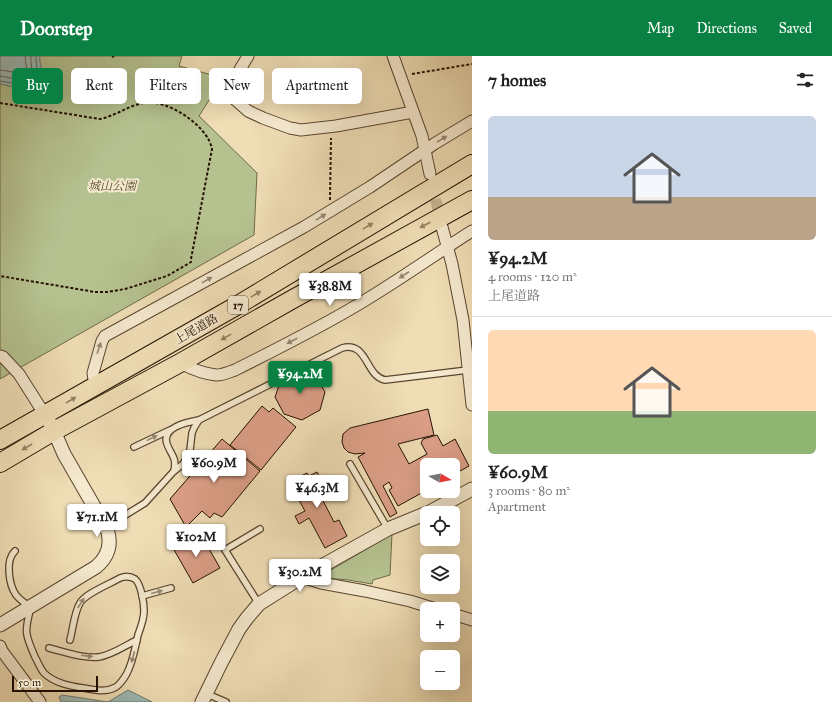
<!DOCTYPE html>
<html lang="en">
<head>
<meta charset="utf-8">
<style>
  body { margin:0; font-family:"IM FELL Great Primer","Noto Serif JP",serif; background:#f2f2f2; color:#222; height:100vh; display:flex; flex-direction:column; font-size:15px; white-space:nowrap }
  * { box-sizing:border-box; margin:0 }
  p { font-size:13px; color:#767676 }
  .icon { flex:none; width:22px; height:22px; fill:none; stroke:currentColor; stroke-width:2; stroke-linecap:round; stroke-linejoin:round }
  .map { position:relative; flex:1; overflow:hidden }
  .side { display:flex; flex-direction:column; background:#fff; width:360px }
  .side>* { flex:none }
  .top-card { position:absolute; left:12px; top:12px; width:380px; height:36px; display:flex; gap:8px }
  .needle { width:26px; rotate:99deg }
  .fabs { position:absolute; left:420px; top:402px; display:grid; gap:8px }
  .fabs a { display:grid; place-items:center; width:40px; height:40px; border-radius:6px; background:#fff; box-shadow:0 4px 16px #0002; font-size:20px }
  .scale { position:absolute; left:12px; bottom:10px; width:86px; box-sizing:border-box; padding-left:4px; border:2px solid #261201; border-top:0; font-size:11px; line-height:14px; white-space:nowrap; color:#261201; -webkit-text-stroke:3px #f5e9cf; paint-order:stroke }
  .price { position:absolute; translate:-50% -34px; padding:0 9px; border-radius:4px; background:#fff; color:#222; font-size:13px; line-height:26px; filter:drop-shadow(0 1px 2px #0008) }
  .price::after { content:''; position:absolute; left:50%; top:24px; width:12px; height:9px; margin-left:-6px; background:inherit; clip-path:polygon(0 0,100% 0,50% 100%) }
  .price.on { background:#0b8043; color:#fff }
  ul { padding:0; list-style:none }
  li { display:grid; align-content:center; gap:8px; height:212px; padding:0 16px }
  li+li { border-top:1px solid #e0e0e0 }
  li span { display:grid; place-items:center; height:124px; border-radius:6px; color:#555 }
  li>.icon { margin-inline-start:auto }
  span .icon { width:72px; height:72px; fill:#fffc; stroke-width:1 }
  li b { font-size:17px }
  h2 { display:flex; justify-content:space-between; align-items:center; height:48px; padding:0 16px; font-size:17px }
  .tag { padding:0 14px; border-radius:6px; background:#fff; box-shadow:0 4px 16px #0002; font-size:14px; line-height:36px }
  .tag.on { background:#0b8043; color:#fff }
  header { display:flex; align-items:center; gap:24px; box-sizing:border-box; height:56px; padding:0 20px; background:#0b8043; color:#fff }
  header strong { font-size:19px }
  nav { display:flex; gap:22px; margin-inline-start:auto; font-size:14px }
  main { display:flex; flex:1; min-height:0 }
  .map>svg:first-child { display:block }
</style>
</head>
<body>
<header>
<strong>Doorstep</strong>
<nav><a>Map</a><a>Directions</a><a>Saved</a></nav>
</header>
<main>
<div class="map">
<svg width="472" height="646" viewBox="0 0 472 646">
  <rect width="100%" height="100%" fill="#efddb5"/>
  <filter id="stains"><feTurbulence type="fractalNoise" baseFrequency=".005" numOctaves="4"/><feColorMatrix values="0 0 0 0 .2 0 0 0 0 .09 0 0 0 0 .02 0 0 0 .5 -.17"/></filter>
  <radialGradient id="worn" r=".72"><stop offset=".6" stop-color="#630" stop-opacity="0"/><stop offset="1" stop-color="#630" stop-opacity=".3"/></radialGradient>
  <g fill="#b5c290" stroke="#6e6a48">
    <path d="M0,0H182L179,10L223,22L199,60L257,117L254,179L0,323Z"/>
    <path d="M392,478L390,519L373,524L372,528L348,524L325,522L324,518Z"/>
  </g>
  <g fill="#9cbab6" stroke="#6d776e">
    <path d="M0,0H40C39,5 41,9 42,14C43,22 40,29 36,36L0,28Z"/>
    <path d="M128,634L152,646H61L59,641L62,639L108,646Z"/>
  </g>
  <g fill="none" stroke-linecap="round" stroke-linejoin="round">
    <g stroke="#61665c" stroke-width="1">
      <path d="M0,14L26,18L27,16L25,0"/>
      <path d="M0,20L31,26C34,17 30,9 31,0"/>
      <path d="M0,25L34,31C42,20 35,11 36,0"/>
    </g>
  </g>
  <g fill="#db9f87" stroke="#261201">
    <path d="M297,315L316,320L325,336L320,354L302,364L284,358L275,341L281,324Z"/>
    <path d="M262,350L269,356L273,352L296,371L261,414L230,389Z"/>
    <path d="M428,353L434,379L398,388L409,408L427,398L421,387L423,383L437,379L443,390L455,383L469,410L453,419V409H427V434L398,450L389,434L392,432L389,426L383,430L397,457L390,461L358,401L365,397L355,398L348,396L344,392L342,386L343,378L350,372Z"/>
    <path d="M222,383L260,415L222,461L214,457L210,462L202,455L186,471L170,443Z"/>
    <path d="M317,416L324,429L317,433L334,466L339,464L347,480L325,492L309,462L299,468L295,460L305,455L289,426L307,417L309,420Z"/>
    <path d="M200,477L220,512L193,527L173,492Z"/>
  </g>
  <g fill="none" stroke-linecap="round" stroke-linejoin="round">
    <path stroke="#c7b491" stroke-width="11" stroke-dasharray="11 5.5" stroke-linecap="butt" d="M432,127L441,167"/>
    <defs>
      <g id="service">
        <path d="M134,391L170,374"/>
        <path d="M350,408L388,473"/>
        <path d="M174,415C177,401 171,399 167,388C161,371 188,366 199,364L342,292C368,285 365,320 385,324L468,314"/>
        <path d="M106,471L145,447L174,415L183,408L186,403L190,394L192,377L194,372L199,364"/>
        <path d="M15,495C5,504 9,529 16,539C20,544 26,548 31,551C24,576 25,578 35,601C38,606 40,612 44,617C54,627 70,630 83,632C95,634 105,637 116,631C120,628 123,624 126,619C133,607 135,592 138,579C141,571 144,563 144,555C144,547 141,528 135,523C130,520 125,520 120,522C110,528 86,537 80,547C74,557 73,573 70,584"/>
        <path d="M142,540L171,532"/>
        <path d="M259,548L225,494L260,473"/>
        <path d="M49,592C65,596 84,603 99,601C112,599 126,589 137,584"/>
        <path d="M207,638L226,646"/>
      </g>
      <g id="minor">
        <path d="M248,0L229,32L231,40L248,55L263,62L290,72L301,74L336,70L413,56"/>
        <path d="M393,0L422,80L430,118"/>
        <path d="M442,171L452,208L463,264L472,349"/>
        <path d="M0,300L3,301L19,318L45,359"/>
        <path d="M180,307C190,312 205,318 216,319C223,319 229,316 235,314C277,293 319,272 359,248C398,225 434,199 472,175"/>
        <path d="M95,330L93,317L102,285L105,280L304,171L370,131L434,88L472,65"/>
        <path d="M302,521L321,527L365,535L410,545L436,553"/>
        <path d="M453,558L472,564"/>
        <path d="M0,590L2,595L40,646"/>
      </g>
      <g id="tertiary">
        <path d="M428,457L472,433"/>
        <path d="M0,569L96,511C108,501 112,488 107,473L64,398L54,375L50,367"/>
        <path d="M202,646L221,607L239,573L247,562L259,548L302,521L388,473L427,457"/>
      </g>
      <g id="trunk">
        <path d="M0,384L238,249L472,108"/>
        <path d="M0,407L54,375L180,307L293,243L472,144"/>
      </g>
    </defs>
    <use href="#service" stroke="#58452e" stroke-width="8"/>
    <use href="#minor" stroke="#58452e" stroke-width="13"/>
    <use href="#tertiary" stroke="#58452e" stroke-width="15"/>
    <use href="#trunk" stroke="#261201" stroke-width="20"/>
    <g stroke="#261201" stroke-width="2" stroke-dasharray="3 2" stroke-linecap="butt">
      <path d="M112,0L114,1"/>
      <path d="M412,18L472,8"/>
      <path d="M0,47L100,63C115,60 128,50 143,47C167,42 208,70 212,93L191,203V206L167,220L125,233L107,236H95L0,220"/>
      <path d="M330,144V142L331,82"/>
    </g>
    <use href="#service" stroke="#f5e9cf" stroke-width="5.5"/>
    <use href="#minor" stroke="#f5e9cf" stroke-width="11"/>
    <use href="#tertiary" stroke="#f5e9cf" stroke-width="13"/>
    <use href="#trunk" stroke="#efddb5" stroke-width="18"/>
  </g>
  <defs><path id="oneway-solid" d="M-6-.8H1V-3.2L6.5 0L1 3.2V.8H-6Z"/></defs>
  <g fill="#988872">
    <use href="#oneway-solid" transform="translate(442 83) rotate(-31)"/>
    <use href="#oneway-solid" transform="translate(321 161) rotate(-32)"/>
    <use href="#oneway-solid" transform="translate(404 219) rotate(147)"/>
    <use href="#oneway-solid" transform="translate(207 224) rotate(-29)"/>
    <use href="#oneway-solid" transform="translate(292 285) rotate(153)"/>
    <use href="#oneway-solid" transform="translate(99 292) rotate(-72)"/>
    <use href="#oneway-solid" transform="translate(152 382) rotate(-26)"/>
    <use href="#oneway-solid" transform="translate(157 536) rotate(-15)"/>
    <use href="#oneway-solid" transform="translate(81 547) rotate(-57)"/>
    <use href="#oneway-solid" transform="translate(87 600) rotate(7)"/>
    <use href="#oneway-solid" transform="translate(133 601) rotate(105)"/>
  </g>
  <g fill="#958264">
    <use href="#oneway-solid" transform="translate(425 169) rotate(152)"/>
    <use href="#oneway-solid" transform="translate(368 170) rotate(-31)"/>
    <use href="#oneway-solid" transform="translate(256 238) rotate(-31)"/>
    <use href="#oneway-solid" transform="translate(226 281) rotate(151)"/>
    <use href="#oneway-solid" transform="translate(71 344) rotate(-30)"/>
    <use href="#oneway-solid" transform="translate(27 391) rotate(150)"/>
  </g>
  <g text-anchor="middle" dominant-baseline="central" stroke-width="4" stroke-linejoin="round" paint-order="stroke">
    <rect fill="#f5e9cf" stroke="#64523f" stroke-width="1" x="228" y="240" width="20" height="18" rx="3"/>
    <g font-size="11" font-weight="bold" fill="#261201">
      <text x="238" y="249">17</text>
    </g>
    <g font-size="12" font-style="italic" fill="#585033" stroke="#f5e9cf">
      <text x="112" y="130">城山公園</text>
    </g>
    <g font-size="12" fill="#261201" stroke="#f5e9cf">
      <text transform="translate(196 273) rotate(-30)">上尾道路</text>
    </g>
  </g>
  <rect width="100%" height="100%" filter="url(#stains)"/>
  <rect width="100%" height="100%" fill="url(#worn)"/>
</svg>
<div class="fabs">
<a><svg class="needle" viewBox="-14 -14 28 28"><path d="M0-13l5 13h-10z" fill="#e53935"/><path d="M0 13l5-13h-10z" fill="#767676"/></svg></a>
<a><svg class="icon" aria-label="locate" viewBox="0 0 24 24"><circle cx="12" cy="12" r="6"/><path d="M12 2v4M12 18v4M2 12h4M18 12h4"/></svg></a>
<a><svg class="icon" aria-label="layers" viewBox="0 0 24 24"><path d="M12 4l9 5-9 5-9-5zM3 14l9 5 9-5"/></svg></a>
<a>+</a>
<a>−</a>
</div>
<div class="scale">50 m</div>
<b class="price" style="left:330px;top:251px">¥38.8M</b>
<b class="price on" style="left:300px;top:339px">¥94.2M</b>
<b class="price" style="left:214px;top:428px">¥60.9M</b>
<b class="price" style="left:317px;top:453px">¥46.3M</b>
<b class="price" style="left:97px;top:482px">¥71.1M</b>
<b class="price" style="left:196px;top:502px">¥102M</b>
<b class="price" style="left:300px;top:537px">¥30.2M</b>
<div class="top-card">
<a class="tag on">Buy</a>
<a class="tag">Rent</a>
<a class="tag">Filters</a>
<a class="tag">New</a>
<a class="tag">Apartment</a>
</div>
</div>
<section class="side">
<h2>7 homes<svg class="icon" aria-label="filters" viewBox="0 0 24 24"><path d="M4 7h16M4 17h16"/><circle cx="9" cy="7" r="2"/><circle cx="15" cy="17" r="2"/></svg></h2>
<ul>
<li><span style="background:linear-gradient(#c9d6e8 65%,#b9a48a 0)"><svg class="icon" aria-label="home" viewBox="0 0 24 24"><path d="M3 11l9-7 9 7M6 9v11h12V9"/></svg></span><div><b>¥94.2M</b><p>4 rooms · 120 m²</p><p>上尾道路</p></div></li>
<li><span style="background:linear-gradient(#ffd9b3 65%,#8fb573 0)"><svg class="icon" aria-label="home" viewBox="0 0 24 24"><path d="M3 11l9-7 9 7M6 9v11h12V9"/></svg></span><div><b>¥60.9M</b><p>3 rooms · 80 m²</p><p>Apartment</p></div></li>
</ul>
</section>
</main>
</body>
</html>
